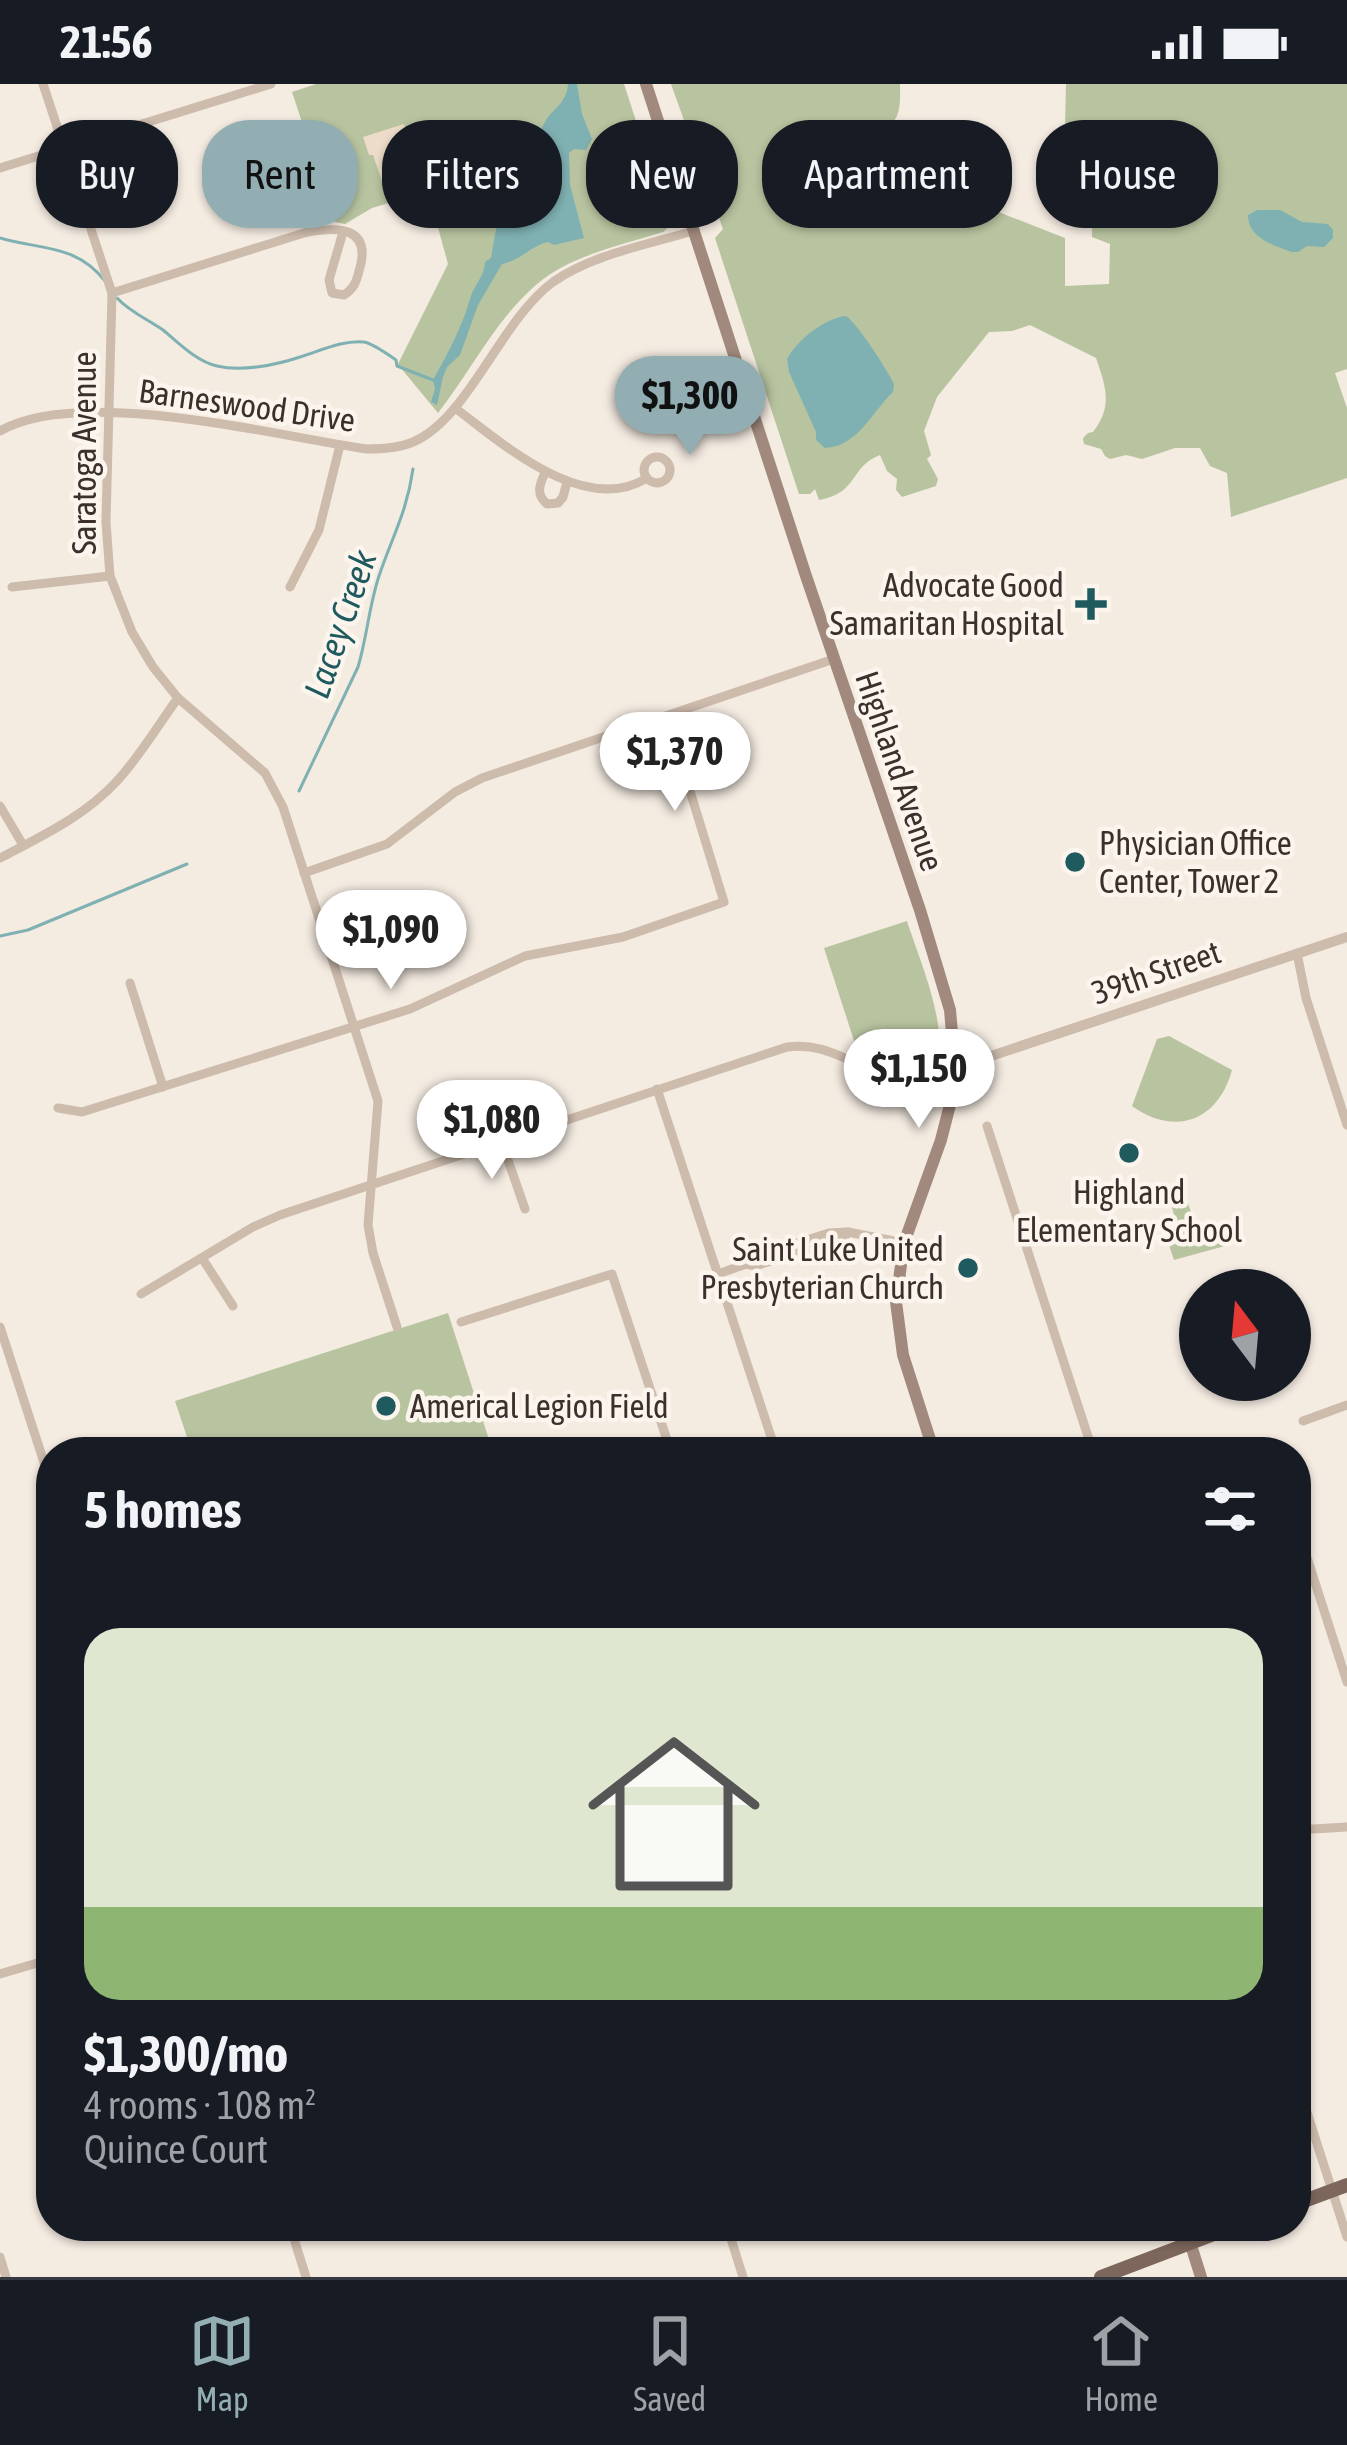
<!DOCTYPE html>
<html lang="en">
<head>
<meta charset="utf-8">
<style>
  body { margin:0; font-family:"Asap Condensed",sans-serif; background:#20242c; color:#f1f3f6; height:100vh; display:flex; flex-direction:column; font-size:45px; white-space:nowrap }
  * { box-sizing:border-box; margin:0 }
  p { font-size:39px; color:#9ea1a6 }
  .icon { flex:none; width:66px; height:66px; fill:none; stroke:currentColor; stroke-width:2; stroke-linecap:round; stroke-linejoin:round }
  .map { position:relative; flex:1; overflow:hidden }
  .drawer { position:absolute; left:36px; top:1353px; width:1275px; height:804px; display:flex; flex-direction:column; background:#171b24; border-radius:48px; box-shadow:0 3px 9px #0004 }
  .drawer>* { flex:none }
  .top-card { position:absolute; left:36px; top:36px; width:1275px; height:108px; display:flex; gap:24px }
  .needle { width:78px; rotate:344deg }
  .tools { position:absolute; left:1179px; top:1185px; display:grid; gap:24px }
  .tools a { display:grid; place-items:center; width:132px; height:132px; border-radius:50%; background:#171b24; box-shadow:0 3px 9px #0004; font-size:60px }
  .price { position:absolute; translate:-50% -102px; padding:0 27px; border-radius:42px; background:#fff; color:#222; font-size:39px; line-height:78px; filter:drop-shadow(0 3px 6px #0008) }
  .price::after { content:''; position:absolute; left:50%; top:72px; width:36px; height:27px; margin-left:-18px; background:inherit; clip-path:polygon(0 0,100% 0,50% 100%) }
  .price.on { background:#92aeb2; color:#111 }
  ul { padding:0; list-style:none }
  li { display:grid; align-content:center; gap:24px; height:636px; padding:0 48px }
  li span { display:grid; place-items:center; height:372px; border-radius:36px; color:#555 }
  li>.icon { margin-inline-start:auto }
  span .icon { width:216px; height:216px; fill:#fffc; stroke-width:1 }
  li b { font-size:51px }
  h2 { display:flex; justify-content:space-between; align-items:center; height:144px; padding:0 48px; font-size:51px }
  .tag { padding:0 42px; border-radius:48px; background:#171b24; box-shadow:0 3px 9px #0004; font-size:42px; line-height:108px }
  .tag.on { background:#92aeb2; color:#111 }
  .status { display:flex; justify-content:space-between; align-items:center; height:84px; padding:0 60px; background:#171b24; direction:ltr }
  .status svg { height:33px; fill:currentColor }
  .tab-bar { display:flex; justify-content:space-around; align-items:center; height:168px; border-top:3px solid #363941; background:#171b24; font-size:33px; color:#9ea1a6 }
  .tab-bar a { display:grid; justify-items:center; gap:6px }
  .tab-bar .on { color:#92aeb2 }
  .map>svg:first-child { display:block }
</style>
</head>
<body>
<div class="status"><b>21:56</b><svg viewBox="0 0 49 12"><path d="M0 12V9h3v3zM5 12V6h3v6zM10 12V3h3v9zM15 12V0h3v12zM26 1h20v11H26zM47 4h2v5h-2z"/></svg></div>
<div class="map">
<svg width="1347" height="2193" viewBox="0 0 1347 2193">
  <rect width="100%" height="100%" fill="#f4ebe1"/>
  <g fill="#b8c4a0">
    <path d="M316,0H624L670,142L663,148C625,160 582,169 549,191C501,224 473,285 438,329L400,283L397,282L448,180L428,107L372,124L345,140L335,138L292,8Z"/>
    <path d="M671,0H900C900,17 902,35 886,44V50L908,96L916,102L942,104L960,113H991L993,122L1001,129L1065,154V202L1109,200L1110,160L1092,153L1093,44L1065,43L1066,0H1347V285L1335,289L1347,324V394L1231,433L1227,389L1210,382L1200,364H1175L1142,375L1126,371L1110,375L1105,372L1101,365L1084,360L1083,354L1088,349L1093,348C1113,322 1106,303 1096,274L1030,241L1012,247L989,248L937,313L924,347L931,371L927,375L938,395L936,402L902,413L896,406L897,395L887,387L880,371C849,383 859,409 819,416L815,405L810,410H799L715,154L723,145Z"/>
    <path d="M907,837C919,875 948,940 937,978C910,989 883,982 858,969L824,864Z"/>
    <path d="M1169,952L1232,986C1218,1037 1175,1053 1132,1022L1157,955Z"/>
    <path d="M1185,1112L1196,1141L1199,1140L1202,1144L1228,1138L1231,1150L1240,1148L1243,1157L1174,1176L1163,1143L1176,1137L1170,1117Z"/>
    <path d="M448,1229L493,1368H192L175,1317Z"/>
  </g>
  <path fill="#ecdcc8" d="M404,40L406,47L418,43L431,85L383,100L373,71H369L363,53Z"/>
  <g fill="#7fb0b2">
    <path d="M568,0H577L582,30L592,55L586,66L574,65L569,69L570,101L584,154L554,161L548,158C530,162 520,177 502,180L478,221L460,271L447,283L443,293L437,321L431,318L435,305L433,296C447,271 462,243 470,215C474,200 484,194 485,178L491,174C495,151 498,130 508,108C515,92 528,87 529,67C540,58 537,54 543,42C551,23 566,23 568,0Z"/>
    <path d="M1257,126H1280L1302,138L1328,140L1333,146V154L1324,163L1307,162L1298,168H1292C1273,161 1248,154 1248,131Z"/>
    <path d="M846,232C857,239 888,287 894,300L893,308C871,329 858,362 825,364L816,356V348L789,288L787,275C797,256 825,234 846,232Z"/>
  </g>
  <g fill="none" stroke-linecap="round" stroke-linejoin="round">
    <g stroke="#7fb0b2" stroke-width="3">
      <path d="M0,154C41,166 76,160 105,197"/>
      <path d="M117,214C130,228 147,235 163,246C179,259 196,277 217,282C242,288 276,281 300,273C320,267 342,256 364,258C374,260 387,270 396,276L397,282L433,296"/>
      <path d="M299,707L358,583C367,553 369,522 379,492C392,453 407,428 413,385"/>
      <path d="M0,852L28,846L187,780"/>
    </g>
    <g stroke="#cdbbac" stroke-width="9">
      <path d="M43,0L112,209L106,438L110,492L132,548L153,583L178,614L265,689L283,723L378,1017L368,1141L373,1169L397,1243"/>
      <path d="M0,84L271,0"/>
      <path d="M112,209L304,149C337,142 373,142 359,187C356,199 354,204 344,211L332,209L329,196L343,148"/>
      <path d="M455,324C502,359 584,433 647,394"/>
      <path d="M0,347C80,301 275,352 367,365C383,365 399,364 413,358C469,334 500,237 553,198C593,170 647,161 693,147"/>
      <circle cx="657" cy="386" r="13"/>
      <path d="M545,389C539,401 536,411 547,420L558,419L563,413L567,398"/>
      <path d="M12,503L110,492"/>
      <path d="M290,503L319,446L340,361"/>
      <path d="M0,722L23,761"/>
      <path d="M0,774C42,752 85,732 117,697C140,672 158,641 178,614"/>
      <path d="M304,789L387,760L455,708L482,694L834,575"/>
      <path d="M1297,869L1306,914L1347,1041"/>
      <path d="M130,899L163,1003"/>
      <path d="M657,1005L776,1368"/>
      <path d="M58,1024L82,1028L410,925L525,872L623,853L724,818L667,632"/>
      <path d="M987,1042L1093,1368"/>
      <path d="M501,1056L525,1125"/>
      <path d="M202,1174L233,1222"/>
      <path d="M746,1180L755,1182L844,1154L848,1148"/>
      <path d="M718,1190L746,1180L750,1174L829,1149L848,1148L904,1159"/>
      <path d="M141,1210L253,1143L280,1131L787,963C830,958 850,982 888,990C911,994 933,989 955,984"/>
      <path d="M461,1238L612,1190L671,1368"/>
      <path d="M0,1243L51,1400"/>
      <path d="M1303,1337L1347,1321"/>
      <path d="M1304,1464L1347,1598"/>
      <path d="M1296,1746L1347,1743"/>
      <path d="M0,1890L51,1875"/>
      <path d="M1296,1992L1301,2009"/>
      <path d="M1304,2019L1347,2153"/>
      <path d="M290,2142L306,2193"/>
      <path d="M727,2142L743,2193"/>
      <path d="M0,2173L6,2193"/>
    </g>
    <path stroke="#cdbbac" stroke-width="10" d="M955,984L1347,853"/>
    <g stroke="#a18a7d" stroke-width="12">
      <path d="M646,0L806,492L920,826L950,926L955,984L953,1009L941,1056L904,1159L896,1218L903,1271L934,1368"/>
      <path d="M1176,2142L1190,2158L1201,2193"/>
    </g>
    <g stroke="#7d675c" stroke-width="14">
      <path d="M1296,2120L1347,2101"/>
      <path d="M1101,2193L1235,2142"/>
    </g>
  </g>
  <g fill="#1f5a5e" stroke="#fbf5ee" stroke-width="4.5">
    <path d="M1085 502h12v12h12v12h-12v12h-12v-12h-12v-12h12z"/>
    <circle cx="1075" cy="778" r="12"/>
    <circle cx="1129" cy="1069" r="12"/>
    <circle cx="968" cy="1184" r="12"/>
    <circle cx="386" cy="1322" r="12"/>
  </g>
  <g text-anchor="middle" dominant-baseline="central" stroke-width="9" stroke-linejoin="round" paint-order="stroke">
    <g font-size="33" fill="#3b302b" stroke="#fbf5ee">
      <text transform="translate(247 321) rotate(8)">Barneswood Drive</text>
      <text transform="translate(84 369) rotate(-90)">Saratoga Avenue</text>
      <text transform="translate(900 687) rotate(71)">Highland Avenue</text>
      <text transform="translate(1156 888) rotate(-19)">39th Street</text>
    </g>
    <g font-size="33" fill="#3b302b" stroke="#fbf5ee" text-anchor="end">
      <text x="1064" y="501">Advocate Good<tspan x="1064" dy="38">Samaritan Hospital</tspan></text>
      <text x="1099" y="759" text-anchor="start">Physician Office<tspan x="1099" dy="38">Center, Tower 2</tspan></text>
      <text x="1129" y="1108" text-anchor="middle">Highland<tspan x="1129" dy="38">Elementary School</tspan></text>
      <text x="944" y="1165">Saint Luke United<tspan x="944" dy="38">Presbyterian Church</tspan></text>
      <text x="410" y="1322" text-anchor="start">Americal Legion Field</text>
    </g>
    <g font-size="36" font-style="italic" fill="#1f5a5e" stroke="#fbf5ee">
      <text transform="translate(340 540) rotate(-71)">Lacey Creek</text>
    </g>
  </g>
</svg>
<div class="tools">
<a><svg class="needle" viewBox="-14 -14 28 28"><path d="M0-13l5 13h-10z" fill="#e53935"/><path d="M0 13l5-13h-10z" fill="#9ea1a6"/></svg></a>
</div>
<b class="price on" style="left:690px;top:374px">$1,300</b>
<b class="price" style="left:675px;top:730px">$1,370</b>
<b class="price" style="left:391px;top:908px">$1,090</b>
<b class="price" style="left:919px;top:1047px">$1,150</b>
<b class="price" style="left:492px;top:1098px">$1,080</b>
<div class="top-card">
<a class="tag">Buy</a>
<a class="tag on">Rent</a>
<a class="tag">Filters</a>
<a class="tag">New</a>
<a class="tag">Apartment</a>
<a class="tag">House</a>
</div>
<section class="drawer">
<h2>5 homes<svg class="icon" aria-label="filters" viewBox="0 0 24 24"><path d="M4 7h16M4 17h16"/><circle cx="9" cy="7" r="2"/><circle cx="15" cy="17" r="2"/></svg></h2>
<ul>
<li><span style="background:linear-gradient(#dfe7d0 75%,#8fb573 0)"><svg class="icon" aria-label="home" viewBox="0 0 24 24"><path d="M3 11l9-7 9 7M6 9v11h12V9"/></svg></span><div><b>$1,300/mo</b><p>4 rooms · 108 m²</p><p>Quince Court</p></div></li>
</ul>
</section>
</div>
<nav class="tab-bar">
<a class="on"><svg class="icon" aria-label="map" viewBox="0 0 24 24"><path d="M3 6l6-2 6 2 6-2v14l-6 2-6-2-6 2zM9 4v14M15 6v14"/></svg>Map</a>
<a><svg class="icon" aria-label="saved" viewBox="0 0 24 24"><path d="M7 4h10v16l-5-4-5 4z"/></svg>Saved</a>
<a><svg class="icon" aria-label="home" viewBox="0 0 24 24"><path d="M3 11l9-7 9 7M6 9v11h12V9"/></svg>Home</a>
</nav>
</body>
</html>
